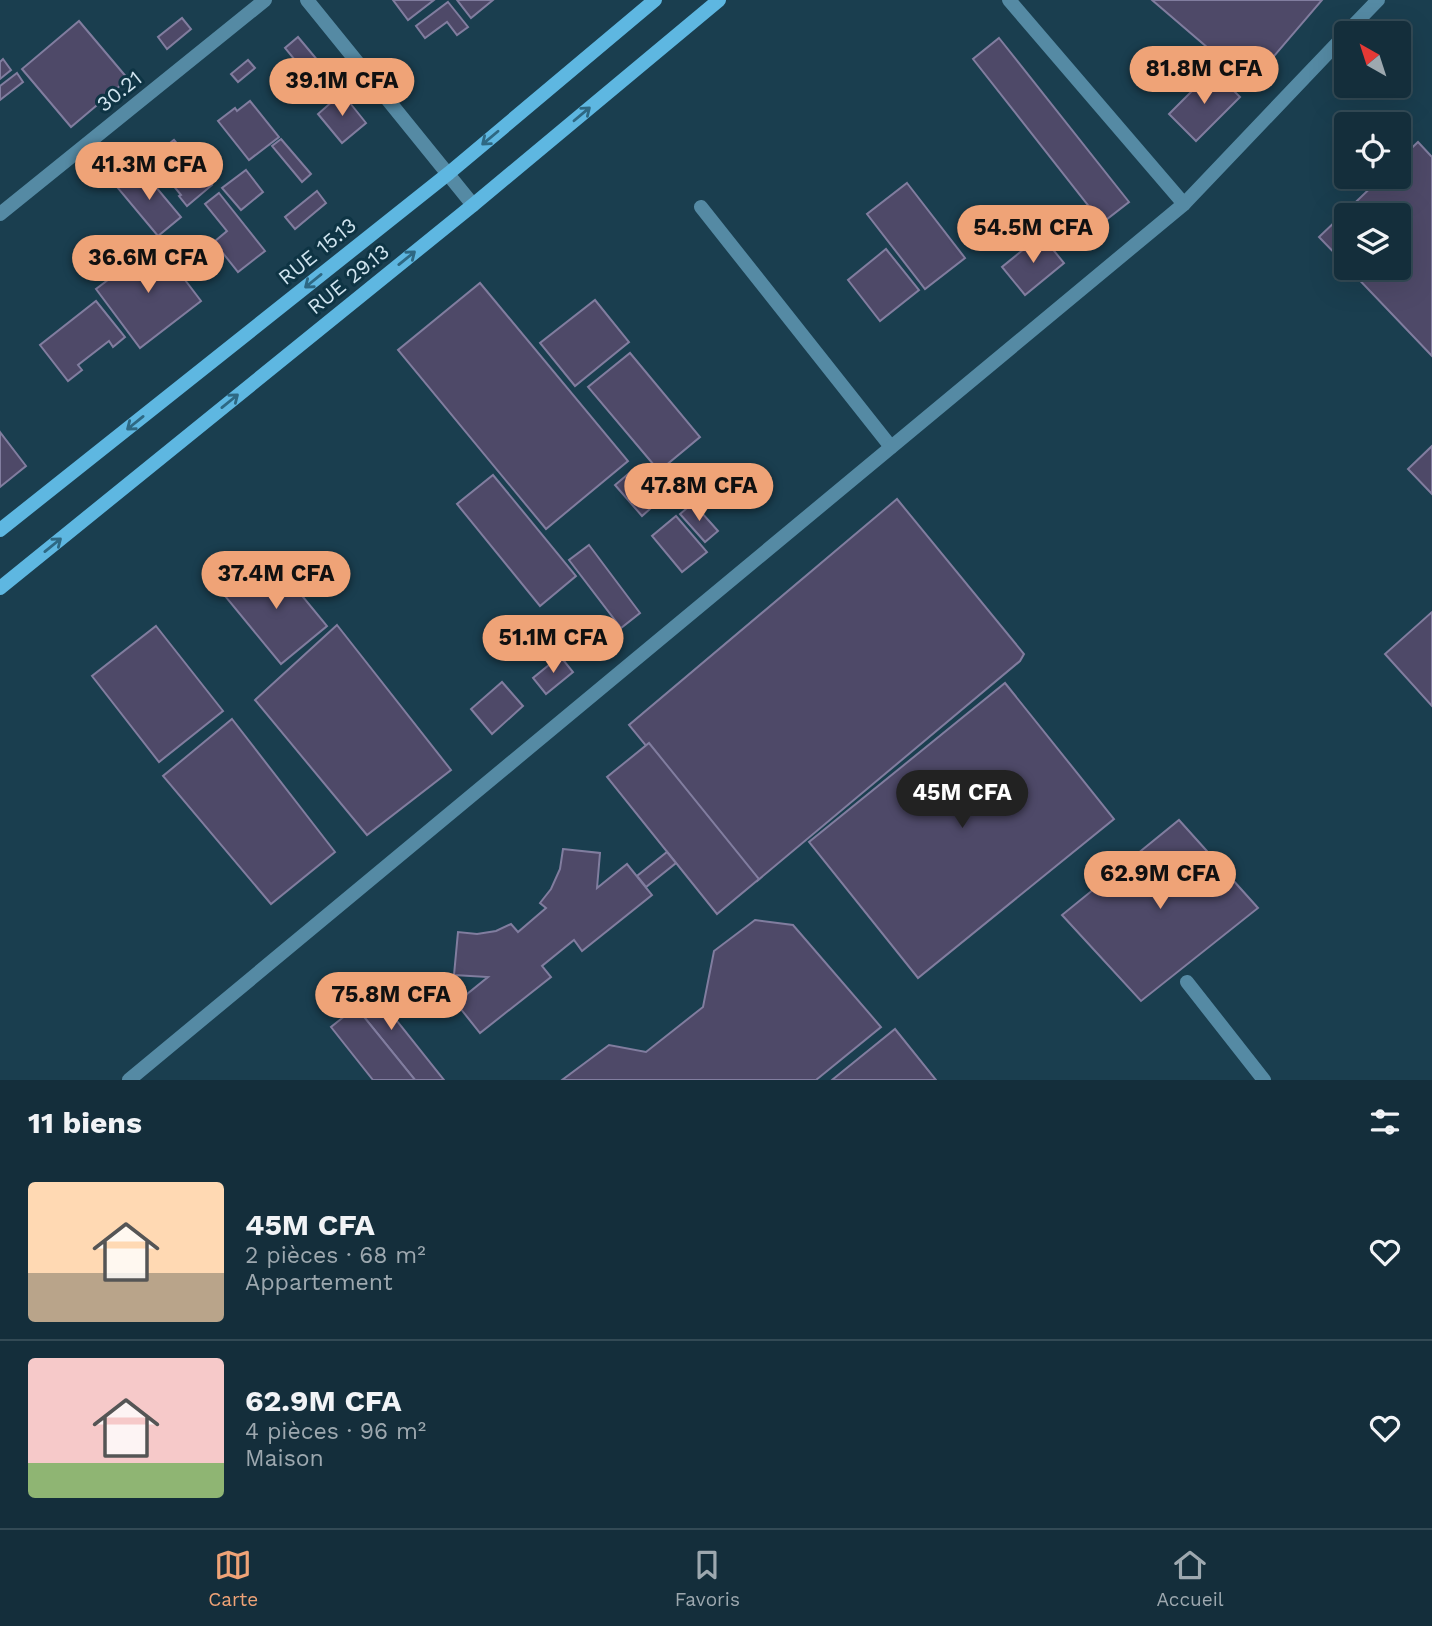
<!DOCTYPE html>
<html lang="fr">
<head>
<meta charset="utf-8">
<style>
  body { margin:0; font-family:"Work Sans",sans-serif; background:#213a46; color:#f1f3f6; height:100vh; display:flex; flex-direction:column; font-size:26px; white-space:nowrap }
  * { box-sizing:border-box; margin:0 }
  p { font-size:23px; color:#9da8af }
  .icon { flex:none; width:38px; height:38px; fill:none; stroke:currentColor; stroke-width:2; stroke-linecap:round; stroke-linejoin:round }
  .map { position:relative; height:1080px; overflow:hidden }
  .details { display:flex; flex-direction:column; background:#142e3b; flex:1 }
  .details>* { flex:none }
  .needle { width:46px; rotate:321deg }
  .tools { position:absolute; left:1334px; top:21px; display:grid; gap:14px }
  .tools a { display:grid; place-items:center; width:77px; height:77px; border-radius:7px; background:#142e3b; box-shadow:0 7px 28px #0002,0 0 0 2px #334a55; font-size:35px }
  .price { position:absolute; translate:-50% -60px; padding:0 16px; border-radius:24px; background:#efa377; color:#111; font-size:23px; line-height:46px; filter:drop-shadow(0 2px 4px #0008) }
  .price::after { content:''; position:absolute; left:50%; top:42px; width:21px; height:16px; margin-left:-10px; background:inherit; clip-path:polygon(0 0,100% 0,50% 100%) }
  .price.current { background:#222; color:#fff }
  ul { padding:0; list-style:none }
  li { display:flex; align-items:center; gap:21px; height:175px; padding:0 28px }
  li+li { border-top:2px solid #334a55 }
  li span { display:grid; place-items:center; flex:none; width:196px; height:140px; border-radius:7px; color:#555 }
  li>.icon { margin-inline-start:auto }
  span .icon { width:84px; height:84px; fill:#fffc; stroke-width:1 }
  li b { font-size:30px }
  h2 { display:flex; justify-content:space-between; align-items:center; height:84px; padding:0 28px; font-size:30px }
  .tabs { display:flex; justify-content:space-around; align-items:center; height:98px; border-top:2px solid #334a55; background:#142e3b; font-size:19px; color:#9da8af }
  .tabs a { display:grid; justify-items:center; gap:4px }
  .tabs .current { color:#efa377 }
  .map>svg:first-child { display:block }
</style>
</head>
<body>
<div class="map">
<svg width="1432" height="1080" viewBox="0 0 1432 1080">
  <rect width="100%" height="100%" fill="#1a3e4f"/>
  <g fill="#4e4968" stroke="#817d9f" stroke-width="2">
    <path d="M393,0H434L408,20Z"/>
    <path d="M457,0H493L471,18Z"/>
    <path d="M1152,0H1322L1250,84Z"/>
    <path d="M448,2L468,27L457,35L447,22L425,38L416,26Z"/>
    <path d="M182,18L191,29L167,49L158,37Z"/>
    <path d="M79,21L128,79L71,127L22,69Z"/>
    <path d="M298,37L340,87L326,98L285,48Z"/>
    <path d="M999,38L1129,202L1102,223L973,59Z"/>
    <path d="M3,59L11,70L0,79V62Z"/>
    <path d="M248,60L255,68L238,82L231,74Z"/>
    <path d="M1213,70L1240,97L1196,141L1169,114Z"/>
    <path d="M17,73L23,82L0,100V86Z"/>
    <path d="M342,93L366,123L342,143L318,114Z"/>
    <path d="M250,101L279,137L249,160L218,121L235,108L237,111Z"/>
    <path d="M281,139L311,174L302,182L272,146Z"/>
    <path d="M174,140L212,185L187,206L179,196L181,195L151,158Z"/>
    <path d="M1418,142L1432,157V356L1348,268H1398V215H1346V265L1319,237L1382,177H1398V161Z"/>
    <path d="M140,168L181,217L158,236L117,187Z"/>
    <path d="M246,170L263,192L241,210L222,188Z"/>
    <path d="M907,183L965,258L925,289L867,214Z"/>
    <path d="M317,191L326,203L295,229L285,217Z"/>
    <path d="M219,193L265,251L238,272L214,242L227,231L205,204Z"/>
    <path d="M1041,235L1064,263L1025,295L1002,267Z"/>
    <path d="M157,243L201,301L140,348L96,289Z"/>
    <path d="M886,249L919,290L880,321L848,280Z"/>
    <path d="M480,283L628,461L546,529L398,350Z"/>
    <path d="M595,300L629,342L575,386L540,343Z"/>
    <path d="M96,301L125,337L113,347L109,341L78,365L82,370L68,381L40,345Z"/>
    <path d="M630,353L700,437L659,471L588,387Z"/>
    <path d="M0,432L26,466L0,487Z"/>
    <path d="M1432,446V494L1408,469Z"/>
    <path d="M633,470L659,501L642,516L615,485Z"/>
    <path d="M493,475L576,576L540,606L457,504Z"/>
    <path d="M897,499L1024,654L1020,661L757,881L629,725Z"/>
    <path d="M693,503L718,531L705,542L680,514Z"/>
    <path d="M676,516L707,552L682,572L652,536Z"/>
    <path d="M589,545L640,613L621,628L569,560Z"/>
    <path d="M271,558L327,626L281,664L225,596Z"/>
    <path d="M1432,612V706L1385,654Z"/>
    <path d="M337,625L451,770L367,835L255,700Z"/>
    <path d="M156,626L223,711L159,762L92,676Z"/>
    <path d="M560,656L573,672L546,694L533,678Z"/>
    <path d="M502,682L523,706L492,734L471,709Z"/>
    <path d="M1005,683L1114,819L918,978L809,842Z"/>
    <path d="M232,719L335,852L271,904L163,776Z"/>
    <path d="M649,743L759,879L717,914L607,777Z"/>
    <path d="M1179,820L1258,908L1141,1001L1062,915Z"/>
    <path d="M563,849L600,853L597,888L627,864L652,895L582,951L574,940L542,966L551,977L480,1033L456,1003L488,977L454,975L458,932L477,934L496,931L511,924L518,932L546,908L540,903L551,889L560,869Z"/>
    <path d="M667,852L676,863L646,887L637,876Z"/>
    <path d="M755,920L793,925L881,1027L816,1080H562L609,1045L646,1052L703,1007L714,951Z"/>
    <path d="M362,977L444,1080H415L344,992Z"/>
    <path d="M356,1007L415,1080H373L331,1027Z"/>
    <path d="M895,1029L936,1080H832Z"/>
  </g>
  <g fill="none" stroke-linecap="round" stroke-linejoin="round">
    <g stroke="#558aa4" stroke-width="14">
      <path d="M701,207L891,447"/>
      <path d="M1187,982L1264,1080"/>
    </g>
    <g stroke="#558aa4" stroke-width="14">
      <path d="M307,0L473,205"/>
      <path d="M1009,0L1184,204"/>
      <path d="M1346,33L1378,0"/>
      <path d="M0,214L265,0"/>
      <path d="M129,1080L1184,204L1346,34"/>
    </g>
    <g stroke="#5eb7e1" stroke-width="14">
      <path d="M0,530L449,173L655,0"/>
      <path d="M0,588L473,205L719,0"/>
    </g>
  </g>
  <defs><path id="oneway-shaft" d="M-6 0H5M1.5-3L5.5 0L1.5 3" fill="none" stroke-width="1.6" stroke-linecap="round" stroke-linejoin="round" transform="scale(1.75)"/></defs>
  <g stroke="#2e6883">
    <use href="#oneway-shaft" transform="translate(582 114) rotate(-40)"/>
    <use href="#oneway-shaft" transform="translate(490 138) rotate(140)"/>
    <use href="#oneway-shaft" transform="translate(407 258) rotate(-39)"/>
    <use href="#oneway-shaft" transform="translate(313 281) rotate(141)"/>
    <use href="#oneway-shaft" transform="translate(230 401) rotate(-39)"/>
    <use href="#oneway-shaft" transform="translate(135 423) rotate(141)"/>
    <use href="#oneway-shaft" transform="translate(53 545) rotate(-39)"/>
  </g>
  <g text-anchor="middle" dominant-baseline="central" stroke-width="6" stroke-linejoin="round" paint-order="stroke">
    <g font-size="21" fill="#d0e4ef" stroke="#0e3444">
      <text transform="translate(119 91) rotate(-39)">30.21</text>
      <text transform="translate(317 251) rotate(-39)">RUE 15.13</text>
      <text transform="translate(348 279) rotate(-39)">RUE 29.13</text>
    </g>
  </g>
</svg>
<div class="tools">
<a><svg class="needle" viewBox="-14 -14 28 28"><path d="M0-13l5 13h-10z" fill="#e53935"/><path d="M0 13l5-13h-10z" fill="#9da8af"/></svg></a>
<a><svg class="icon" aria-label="locate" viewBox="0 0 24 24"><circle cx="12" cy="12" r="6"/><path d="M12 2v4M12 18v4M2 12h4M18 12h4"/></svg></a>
<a><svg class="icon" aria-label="layers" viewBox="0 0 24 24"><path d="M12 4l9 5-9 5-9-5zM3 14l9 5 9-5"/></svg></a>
</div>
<b class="price" style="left:1204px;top:106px">81.8M CFA</b>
<b class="price" style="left:342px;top:118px">39.1M CFA</b>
<b class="price" style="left:149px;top:202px">41.3M CFA</b>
<b class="price" style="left:1033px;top:265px">54.5M CFA</b>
<b class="price" style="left:148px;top:295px">36.6M CFA</b>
<b class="price" style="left:699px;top:523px">47.8M CFA</b>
<b class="price" style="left:276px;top:611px">37.4M CFA</b>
<b class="price" style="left:553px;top:675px">51.1M CFA</b>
<b class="price current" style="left:962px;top:830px">45M CFA</b>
<b class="price" style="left:1160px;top:911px">62.9M CFA</b>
<b class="price" style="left:391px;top:1032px">75.8M CFA</b>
</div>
<section class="details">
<h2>11 biens<svg class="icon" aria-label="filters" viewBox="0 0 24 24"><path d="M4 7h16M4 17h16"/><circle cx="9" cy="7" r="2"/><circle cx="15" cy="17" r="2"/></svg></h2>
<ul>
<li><span style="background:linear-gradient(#ffd9b3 65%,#b9a48a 0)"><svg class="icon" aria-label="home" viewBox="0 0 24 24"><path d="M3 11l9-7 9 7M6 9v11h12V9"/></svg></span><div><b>45M CFA</b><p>2 pièces · 68 m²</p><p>Appartement</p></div><svg class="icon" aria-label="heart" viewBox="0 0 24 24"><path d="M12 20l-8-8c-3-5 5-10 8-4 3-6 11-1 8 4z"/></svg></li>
<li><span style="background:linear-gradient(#f6c9c9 75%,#8fb573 0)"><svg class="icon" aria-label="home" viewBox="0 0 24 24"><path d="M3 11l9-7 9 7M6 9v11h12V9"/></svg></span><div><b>62.9M CFA</b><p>4 pièces · 96 m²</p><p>Maison</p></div><svg class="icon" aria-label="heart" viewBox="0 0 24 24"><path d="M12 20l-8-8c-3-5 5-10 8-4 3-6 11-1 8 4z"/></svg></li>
</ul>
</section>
<nav class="tabs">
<a class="current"><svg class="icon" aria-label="map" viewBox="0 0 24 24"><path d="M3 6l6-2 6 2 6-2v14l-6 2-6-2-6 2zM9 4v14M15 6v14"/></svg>Carte</a>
<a><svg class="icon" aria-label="saved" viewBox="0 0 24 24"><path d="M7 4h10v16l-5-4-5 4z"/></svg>Favoris</a>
<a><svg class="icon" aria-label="home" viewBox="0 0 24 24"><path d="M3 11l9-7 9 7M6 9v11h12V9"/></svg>Accueil</a>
</nav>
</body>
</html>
